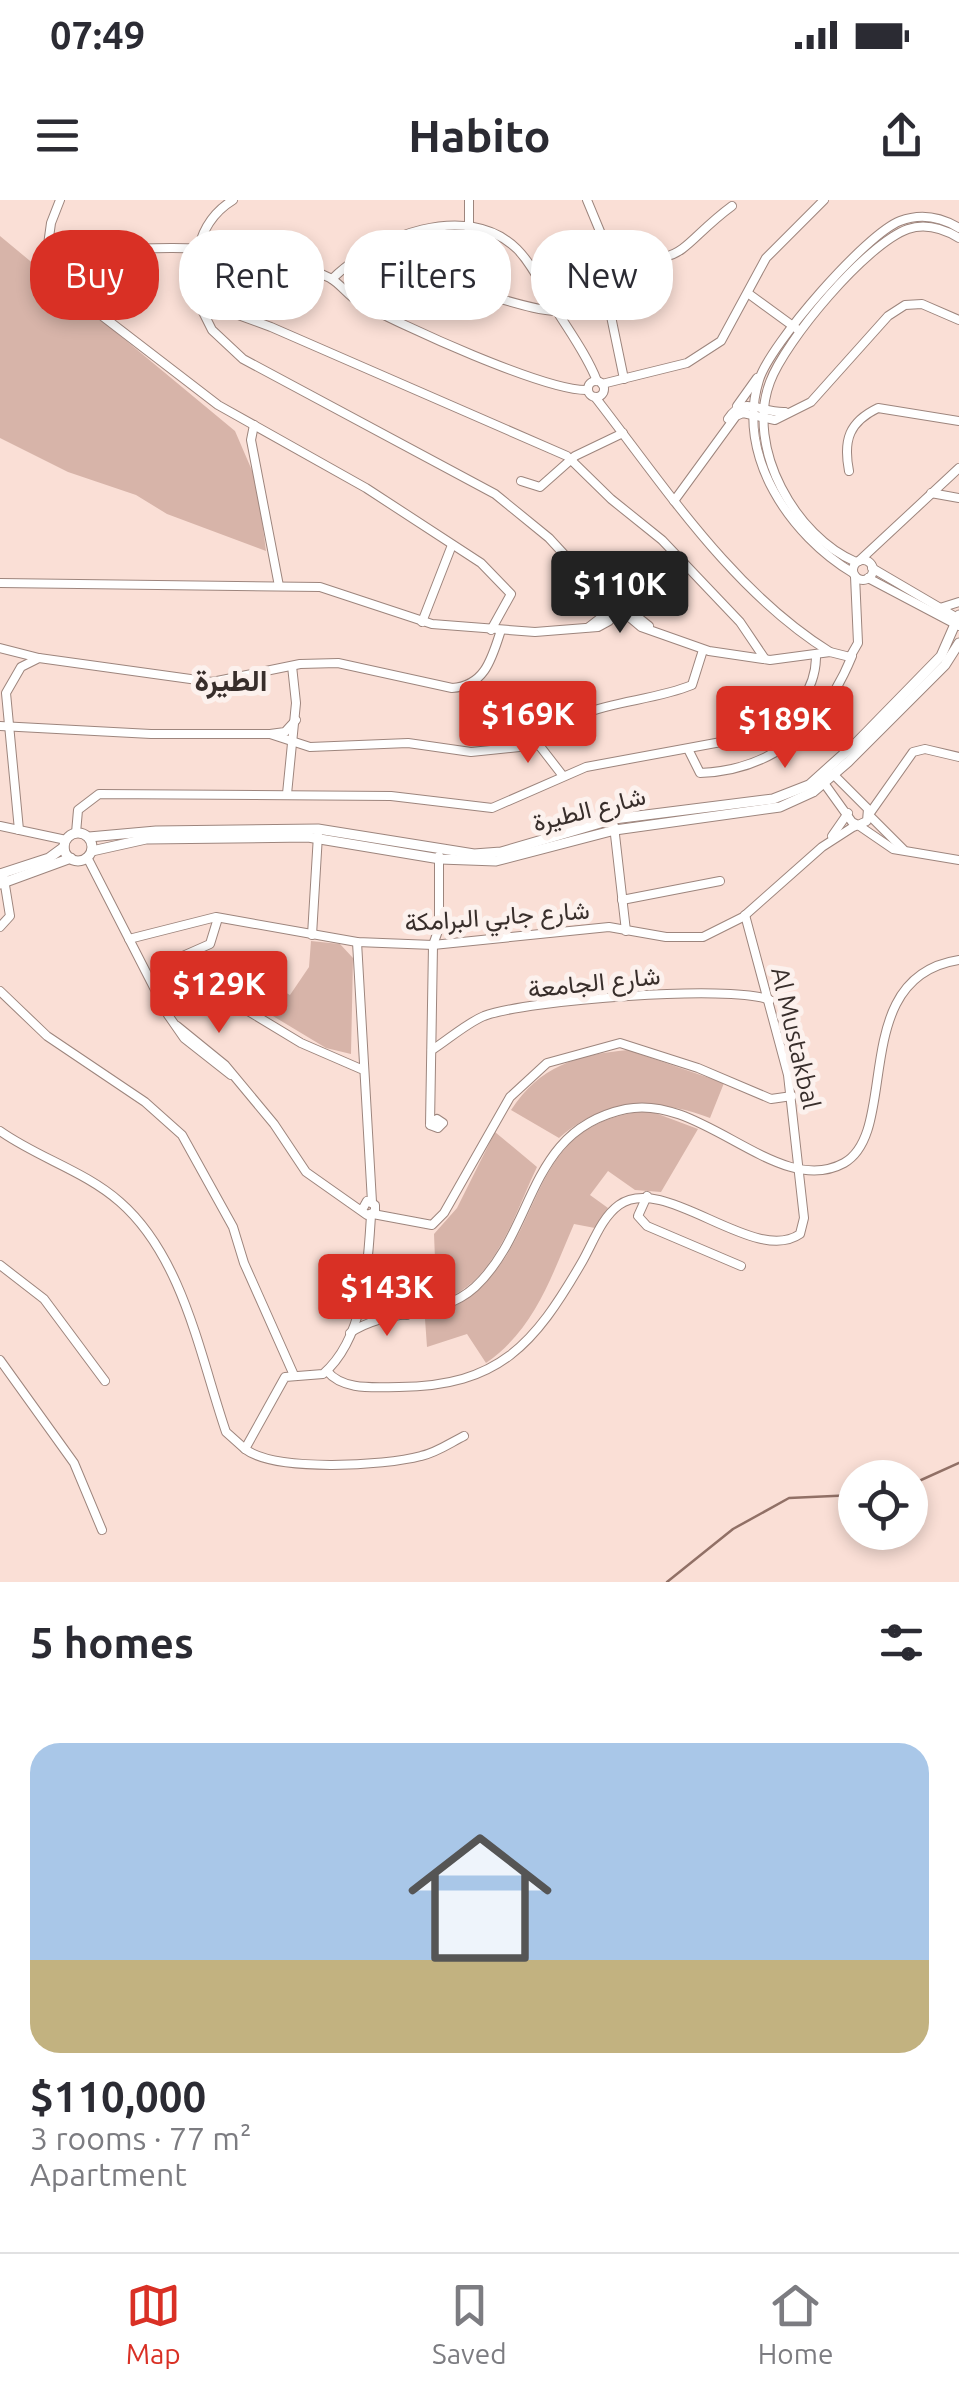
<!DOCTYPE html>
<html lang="en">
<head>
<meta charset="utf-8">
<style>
  body { margin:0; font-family:Ubuntu,Vazirmatn,sans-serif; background:#f2f2f3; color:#2b2b33; height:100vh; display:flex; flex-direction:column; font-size:38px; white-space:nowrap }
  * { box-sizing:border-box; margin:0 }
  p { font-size:32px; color:#7c7c81 }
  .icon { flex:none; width:55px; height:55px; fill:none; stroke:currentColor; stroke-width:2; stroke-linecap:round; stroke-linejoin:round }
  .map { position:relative; height:1382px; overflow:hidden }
  .details { display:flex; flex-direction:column; background:#fff; flex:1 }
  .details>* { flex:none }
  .banner { position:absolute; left:30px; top:30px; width:900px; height:90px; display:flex; gap:20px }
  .controls { position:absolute; left:838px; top:1260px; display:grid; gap:20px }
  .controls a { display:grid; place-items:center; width:90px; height:90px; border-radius:50%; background:#fff; box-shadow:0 5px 15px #0003; font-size:50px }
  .price { position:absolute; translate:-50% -85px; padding:0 22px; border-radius:10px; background:#d93025; color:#fff; font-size:32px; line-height:65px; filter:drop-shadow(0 2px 5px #0008) }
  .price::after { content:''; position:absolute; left:50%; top:60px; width:30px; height:22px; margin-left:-15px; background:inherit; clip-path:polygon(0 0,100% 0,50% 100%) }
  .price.on { background:#222; color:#fff }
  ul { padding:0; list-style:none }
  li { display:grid; align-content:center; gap:20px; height:530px; padding:0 30px }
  li span { display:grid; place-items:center; height:310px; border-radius:30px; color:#555 }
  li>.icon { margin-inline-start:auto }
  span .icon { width:180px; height:180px; fill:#fffc; stroke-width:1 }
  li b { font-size:42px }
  h2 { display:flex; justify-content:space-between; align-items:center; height:120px; padding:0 30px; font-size:42px }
  .pill { padding:0 35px; border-radius:40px; background:#fff; box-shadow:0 5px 15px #0003; font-size:35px; line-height:90px }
  .pill.on { background:#d93025; color:#fff }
  .status { display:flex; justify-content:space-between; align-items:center; height:70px; padding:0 50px; background:#fff; direction:ltr }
  .status svg { height:28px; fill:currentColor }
  header { display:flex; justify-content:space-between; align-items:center; height:130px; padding:0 30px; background:#fff; font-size:45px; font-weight:600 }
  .tab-bar { display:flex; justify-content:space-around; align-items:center; height:140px; border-top:2px solid #e1e1e2; background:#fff; font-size:28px; color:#7c7c81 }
  .tab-bar a { display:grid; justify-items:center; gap:5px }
  .tab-bar .on { color:#d93025 }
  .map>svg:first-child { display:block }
</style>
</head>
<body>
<div class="status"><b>07:49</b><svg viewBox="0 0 49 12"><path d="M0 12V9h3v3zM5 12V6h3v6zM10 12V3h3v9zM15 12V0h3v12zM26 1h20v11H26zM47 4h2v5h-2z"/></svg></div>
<header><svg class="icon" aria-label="menu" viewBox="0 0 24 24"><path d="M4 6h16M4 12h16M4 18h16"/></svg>Habito<svg class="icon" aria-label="share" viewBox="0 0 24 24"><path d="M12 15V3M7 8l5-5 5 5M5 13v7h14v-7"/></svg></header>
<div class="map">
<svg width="959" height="1382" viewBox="0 0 959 1382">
  <rect width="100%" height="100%" fill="#fadfd6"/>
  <g fill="#d7b4a9">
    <path d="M0,36L235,231L257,282L266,351L167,314L136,295L68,272L0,238Z"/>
    <path d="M311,741L340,744L353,758L351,854L326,848L248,801L259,778L290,795L309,767Z"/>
    <path d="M628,850L724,883L710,918C656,898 605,898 559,938L511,910C540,866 576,855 628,850Z"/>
    <path d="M650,911L698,929L661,992L635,990L608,971L590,995L608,1008L595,1028L574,1024C551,1077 535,1129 486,1163L467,1134L427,1147L425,1119C441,1112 460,1106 473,1094C550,1031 524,920 650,911Z"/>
    <path d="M495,932L537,967C513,1017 492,1094 429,1103L427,1060L435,1059L434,1034L457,1008Z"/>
  </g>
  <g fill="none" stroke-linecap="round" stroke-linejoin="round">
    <g stroke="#917066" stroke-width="2.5">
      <path d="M910,1285L959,1263"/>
      <path d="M667,1382L733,1329L789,1298L855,1295"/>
    </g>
    <defs>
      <g id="minor">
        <path d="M60,0L51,23L47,52L62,85L218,205L366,288L481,363L511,394L491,430"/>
        <path d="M233,0C197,22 192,62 197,100L271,127L567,256L611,299L662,340L740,422L765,459"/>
        <path d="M587,0L604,41L607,97L624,179"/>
        <path d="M469,23V0"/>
        <path d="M604,46C684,75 676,47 732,6"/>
        <path d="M88,50C170,48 254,40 330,78C341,84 348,96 359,102C400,125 547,192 588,190"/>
        <path d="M332,79C376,36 467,0 517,49C533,65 543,89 555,108C569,131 587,155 597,181"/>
        <path d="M749,94L797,129"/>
        <path d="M197,100L212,130L243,159L495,294L549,338L597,390L641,427L709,451L770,460L830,452L850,457L858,443L855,376"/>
        <path d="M398,120C431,57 506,110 557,111"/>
        <circle cx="596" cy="189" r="8"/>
        <path d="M602,184L687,163L721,141L766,58L824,0"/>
        <path d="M595,197C665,287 732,391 830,452"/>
        <path d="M737,206L757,178"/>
        <path d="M728,219C744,194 760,213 785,212"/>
        <path d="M254,225L251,240L279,386"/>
        <path d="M849,271C843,240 849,222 878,208L959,221"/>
        <path d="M521,281L540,287L575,256L623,233"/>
        <path d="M931,293L959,298"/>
        <path d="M674,301L736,216L743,213L775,220L811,202L888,116L905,105L922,104L959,120"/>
        <circle cx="863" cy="370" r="10"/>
        <path d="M859,361L959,268"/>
        <path d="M856,362C796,337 745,248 770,182C785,141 866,44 908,29C926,23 944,29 959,38"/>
        <path d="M872,368L959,419"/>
        <path d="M853,373C791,336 735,256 759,180C770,144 866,34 900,21C921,13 941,17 959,28"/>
        <path d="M868,378L959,426"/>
        <path d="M594,382L649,426"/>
        <path d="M0,383L320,387L432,424L535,432L598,427L609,421L621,404"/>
        <path d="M940,408L959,402"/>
        <path d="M422,422L452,345"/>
        <path d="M589,427L616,406"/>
        <path d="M0,448L39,458"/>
        <path d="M0,526L151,534H270L285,532L296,520"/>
        <path d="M270,534L310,547L408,543L471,552L539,545C576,499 641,506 692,485L703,450"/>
        <path d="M539,545L563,576"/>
        <path d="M688,549L700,573C777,570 824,524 852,456"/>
        <path d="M824,572L834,575L868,609L867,621L858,625L852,622L824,583Z"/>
        <path d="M287,594L296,503L292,466"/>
        <path d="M870,613L913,552L925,549L959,557"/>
        <path d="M870,616L903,649"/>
        <path d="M0,626L66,640"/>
        <path d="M614,626L626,731"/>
        <path d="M19,630L6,493L21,467L39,458L212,482L300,464L338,463L452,488C485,486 492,458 501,430"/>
        <path d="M76,633L78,610L99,594L391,596L492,608L586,567L759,535C790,519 815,494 816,458"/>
        <path d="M832,636L848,613"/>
        <path d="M87,657L168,815L184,838L231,875"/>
        <path d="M622,700L720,681"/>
        <path d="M0,727L10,716L3,673"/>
        <path d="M312,735L318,635"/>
        <path d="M129,739L216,717L357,742L433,745L609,727L666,737H703L743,717L822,647L853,627L858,625L893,649L959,660"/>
        <path d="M357,742L372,1002"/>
        <path d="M0,791L47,836L145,902L182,935L233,1027L244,1063L293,1173"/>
        <path d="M212,793L203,779L176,759L210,744L218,718"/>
        <path d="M166,811L205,795L220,794L301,843L361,869"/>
        <path d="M177,826L225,865L274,924L306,972L367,1015L375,1012V1005L367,1001L362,1010"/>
        <path d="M432,850C449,839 467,823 484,816C526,800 732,784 770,800"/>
        <path d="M430,925L437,919L443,923L438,928L430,925L433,745L439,728V656"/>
        <path d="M0,931C38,958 85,971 120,1002C183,1057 200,1156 226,1232L245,1249"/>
        <path d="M647,996L638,1016L647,1026L741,1066"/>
        <path d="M373,1014L432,1025L444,1013L510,897L547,863L620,843L698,868L771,899L792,896"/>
        <path d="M371,1015C368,1065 365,1138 323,1174L285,1177L245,1249C275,1272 384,1266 421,1256C436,1253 450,1243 464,1236"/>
        <path d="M0,1065L44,1099L105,1181"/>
        <path d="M371,1069L382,1113"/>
        <path d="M356,1113L407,1115"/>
        <path d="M350,1133C387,1107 439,1120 475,1087C537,1029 526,930 626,909C702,893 778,999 844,963C901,931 847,777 959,760"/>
        <path d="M0,1160L74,1263L102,1330"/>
        <path d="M327,1171C343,1191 375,1187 399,1187C499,1186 534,1145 582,1062C593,1043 601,1018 619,1005C664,972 754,1066 800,1034L804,1018L788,875L745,715"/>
      </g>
      <g id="major">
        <circle cx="78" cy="647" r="14"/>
        <path d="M89,637L156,631L318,629L474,654L501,652L614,619L773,599L809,585L857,542L941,456L959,415"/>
        <path d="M92,651L146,639L308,637L440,659L496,661L615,630L780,607L813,592L848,562L945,465L959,443"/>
        <path d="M0,674L49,658L64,647"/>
        <path d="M0,684L71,658"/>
      </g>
    </defs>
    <use href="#minor" stroke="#9d857d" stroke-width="10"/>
    <use href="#major" stroke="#9d857d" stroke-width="11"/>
    <use href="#minor" stroke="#fff" stroke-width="8"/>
    <use href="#major" stroke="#fff" stroke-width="9"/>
  </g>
  <g text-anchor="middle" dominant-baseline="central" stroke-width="10" stroke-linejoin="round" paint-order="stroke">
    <g font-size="25" fill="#382e2b" stroke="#fcf1ed">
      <text transform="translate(589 609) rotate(-14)">شارع الطيرة</text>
      <text transform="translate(497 716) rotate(-4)">شارع جابي البرامكة</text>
      <text transform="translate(594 782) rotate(-6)">شارع الجامعة</text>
      <text transform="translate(796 838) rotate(77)">Al Mustakbal</text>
    </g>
    <g font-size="30" font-weight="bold" fill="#382e2b" stroke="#fcf1ed">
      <text x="231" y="480">الطيرة</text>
    </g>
  </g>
</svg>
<div class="controls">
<a><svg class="icon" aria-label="locate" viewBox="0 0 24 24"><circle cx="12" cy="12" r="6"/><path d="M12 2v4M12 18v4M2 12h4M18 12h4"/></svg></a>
</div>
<b class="price on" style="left:620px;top:436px">$110K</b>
<b class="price" style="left:528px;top:566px">$169K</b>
<b class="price" style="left:785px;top:571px">$189K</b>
<b class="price" style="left:219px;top:836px">$129K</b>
<b class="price" style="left:387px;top:1139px">$143K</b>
<div class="banner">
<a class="pill on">Buy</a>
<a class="pill">Rent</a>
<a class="pill">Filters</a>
<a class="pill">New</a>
</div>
</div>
<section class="details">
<h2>5 homes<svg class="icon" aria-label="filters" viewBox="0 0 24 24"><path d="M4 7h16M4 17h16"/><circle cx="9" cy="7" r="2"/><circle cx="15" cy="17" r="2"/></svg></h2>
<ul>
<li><span style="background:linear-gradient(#a9c7e8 70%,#c2b280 0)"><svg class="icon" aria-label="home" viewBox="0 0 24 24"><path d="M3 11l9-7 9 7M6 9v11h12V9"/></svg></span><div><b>$110,000</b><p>3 rooms · 77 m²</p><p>Apartment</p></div></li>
</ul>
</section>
<nav class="tab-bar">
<a class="on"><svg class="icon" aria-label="map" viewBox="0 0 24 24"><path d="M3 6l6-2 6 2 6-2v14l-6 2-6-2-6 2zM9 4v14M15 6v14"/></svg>Map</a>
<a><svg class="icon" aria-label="saved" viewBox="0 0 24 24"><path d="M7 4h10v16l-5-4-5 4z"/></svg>Saved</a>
<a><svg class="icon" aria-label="home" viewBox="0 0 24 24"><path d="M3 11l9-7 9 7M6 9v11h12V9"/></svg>Home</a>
</nav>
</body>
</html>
